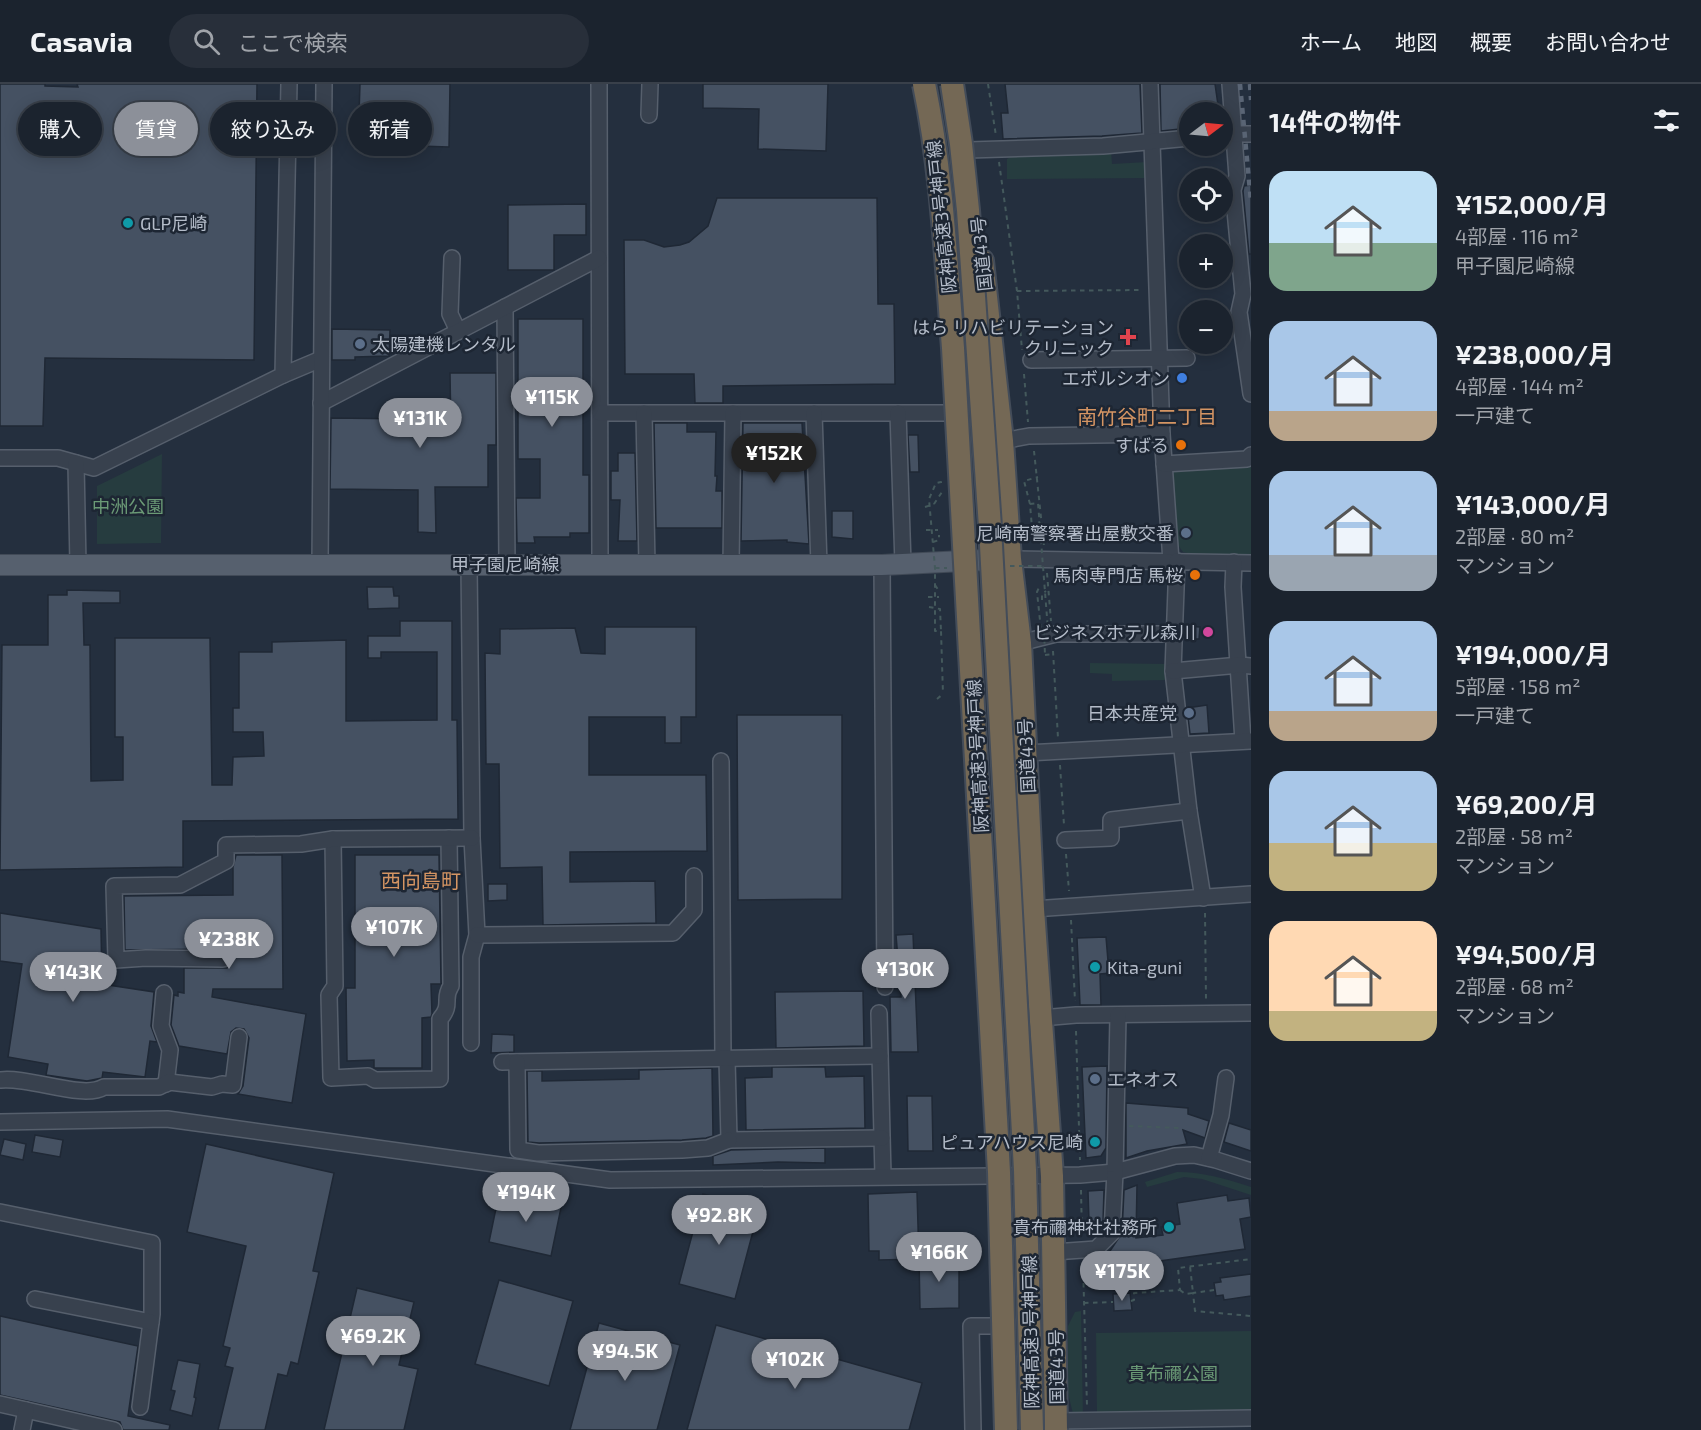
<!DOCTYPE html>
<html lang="ja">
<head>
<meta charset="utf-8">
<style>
  body { margin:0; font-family:"Exo 2","Noto Sans JP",sans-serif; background:#282f3a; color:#f1f3f6; height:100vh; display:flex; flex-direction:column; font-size:22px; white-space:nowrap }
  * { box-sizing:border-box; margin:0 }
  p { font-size:20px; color:#a0a4aa }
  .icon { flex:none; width:33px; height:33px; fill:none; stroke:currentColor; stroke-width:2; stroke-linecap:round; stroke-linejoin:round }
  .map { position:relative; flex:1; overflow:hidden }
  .sheet { display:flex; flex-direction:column; background:#1b232e; width:450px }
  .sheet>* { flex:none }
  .hud { position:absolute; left:18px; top:18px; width:570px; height:54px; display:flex; gap:12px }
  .needle { width:39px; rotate:74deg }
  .tools { position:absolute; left:1179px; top:18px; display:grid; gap:12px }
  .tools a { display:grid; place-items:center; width:54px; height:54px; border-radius:50%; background:#1b232e; box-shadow:0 3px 15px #0003,0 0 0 2px #39404a; font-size:30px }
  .price { position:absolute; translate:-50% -51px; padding:0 14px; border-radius:21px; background:#8c9099; color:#fff; font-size:20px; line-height:39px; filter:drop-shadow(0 2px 3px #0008) }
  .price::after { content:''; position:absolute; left:50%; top:36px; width:18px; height:14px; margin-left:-9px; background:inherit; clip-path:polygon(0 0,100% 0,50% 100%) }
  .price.active { background:#222; color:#fff }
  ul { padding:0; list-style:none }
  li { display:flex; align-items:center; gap:18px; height:150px; padding:0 18px }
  li span { display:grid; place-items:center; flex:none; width:168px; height:120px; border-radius:18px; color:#555 }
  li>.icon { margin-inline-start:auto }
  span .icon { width:72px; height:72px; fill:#fffc; stroke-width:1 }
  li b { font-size:26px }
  h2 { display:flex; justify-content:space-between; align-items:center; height:72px; padding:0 18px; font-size:26px }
  .pill { padding:0 21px; border-radius:27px; background:#1b232e; box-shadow:0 3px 15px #0003,0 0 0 2px #39404a; font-size:21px; line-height:54px }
  .pill.active { background:#8c9099; color:#fff }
  header { display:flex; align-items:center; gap:36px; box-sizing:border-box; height:84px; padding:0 30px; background:#1b232e; border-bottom:2px solid #39404a }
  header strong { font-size:28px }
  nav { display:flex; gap:33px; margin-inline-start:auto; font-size:21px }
  .search { width:420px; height:54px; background:#282f3a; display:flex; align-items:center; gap:15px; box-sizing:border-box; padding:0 21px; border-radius:33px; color:#a0a4aa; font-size:22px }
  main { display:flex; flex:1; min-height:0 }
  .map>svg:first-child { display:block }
</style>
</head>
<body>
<header>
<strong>Casavia</strong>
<div class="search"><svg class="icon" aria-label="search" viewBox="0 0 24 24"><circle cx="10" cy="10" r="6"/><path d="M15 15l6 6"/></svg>ここで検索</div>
<nav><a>ホーム</a><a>地図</a><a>概要</a><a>お問い合わせ</a></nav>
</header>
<main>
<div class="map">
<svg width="1251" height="1346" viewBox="0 0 1251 1346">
  <rect width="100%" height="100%" fill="#242f3e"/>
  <g fill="#263c3f">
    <path d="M1111,67L1112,80L1147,78V94L1007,95V75L1012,72Z"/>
    <path d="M162,370L161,459L97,460V402Z"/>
    <path d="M1251,377V471H1196L1183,468L1178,461L1173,391L1175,386Z"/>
    <path d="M1090,579L1168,580V596L1112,597V590L1090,589Z"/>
    <path d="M1177,1088C1204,1088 1226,1095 1251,1103V1111L1202,1095L1184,1093L1147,1103L1145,1098Z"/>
    <path d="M1081,1227L1083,1331L1073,1330L1068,1309V1242L1075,1228Z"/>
    <path d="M1251,1247V1329L1097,1331L1096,1249Z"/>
  </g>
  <g fill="#455162" stroke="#1f2835" stroke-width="1.5">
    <path d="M0,0H45V2L78,3L77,0H257L254,276L45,274L43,342H0Z"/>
    <path d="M360,0H450L449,63L358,60Z"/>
    <path d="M703,0H828L826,67L758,65L759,25L703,24Z"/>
    <path d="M1005,0H1140L1142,49L1102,52L1003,55L1001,29H1008Z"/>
    <path d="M1160,0H1215L1219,28H1190V44L1161,47Z"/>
    <path d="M1251,101V170H1249L1243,107L1244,102Z"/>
    <path d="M717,114H877L878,220H894L895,300L723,302V319H695L694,290H625L624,156H644L664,163L680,161L689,158L708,142Z"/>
    <path d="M586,120V151H554V186H508V121Z"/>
    <path d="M518,235H583V391H589V449H570V453H534L535,459H517L516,414H540V375H518Z"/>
    <path d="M332,245L390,246L389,272L355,273V276H332Z"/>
    <path d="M450,289H496V361H488V403H435L436,449L418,448V406L330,405L331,334L412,335V349L451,348Z"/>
    <path d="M654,339H687V348H716L715,392H717L716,407H722V444H656Z"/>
    <path d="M743,339H802L809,460L787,458V456L741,457Z"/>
    <path d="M908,351H918L919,388H910Z"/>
    <path d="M618,369H635L637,457H618L620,416H611V387H618Z"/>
    <path d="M832,427H853V455L832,453Z"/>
    <path d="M367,503H393L394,512H399V524L368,525Z"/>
    <path d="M67,506L120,507V519H83L84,561H90L91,697L123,696V653H115V554H210L212,701H232L233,673L264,672L263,648H233V624H239V568H272V558L346,556V637L437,636V568H381V574H368V552H400V537H452V636H457L458,735L183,737V783L0,786L2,561H48V511H67Z"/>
    <path d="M1185,542L1200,543L1199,555H1185Z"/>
    <path d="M605,543H696V633H681V659H665V633H589V691H706L707,767L570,768V798L655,797L656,839L543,841L542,783L500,784L499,680H486L485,569L500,570V545L575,544L581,569L605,570Z"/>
    <path d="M1207,621L1209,649L1190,650L1187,624Z"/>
    <path d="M737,631H842V815L738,816Z"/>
    <path d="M236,771H282L283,905H213L212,913L306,930L292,1019L238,1010L243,1002L249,954L244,945L236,944L231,948L227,970L179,962L171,941L174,911L178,912V908L184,909V884H227L233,876L228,867L223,865L125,866L124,812L233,811V783Z"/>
    <path d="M355,771H439L441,900H431L432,930L431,933L422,934V984H374V976L347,977L346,904H355Z"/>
    <path d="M488,800H507V816L488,817Z"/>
    <path d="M0,829L101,845L102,900L154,908L151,942L157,958L150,957L145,993L103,988L102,994L87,997L46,991L48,980L8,973L22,880L0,877Z"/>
    <path d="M913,850L918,968H891L890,913H901L896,851Z"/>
    <path d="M1106,853L1108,877L1111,876V889L1100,890L1101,921H1080L1077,854Z"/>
    <path d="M863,907L864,962L776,964L775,908Z"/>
    <path d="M492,950L514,951V968L491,969Z"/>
    <path d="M1107,982L1106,1064L1101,1072L1086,1074L1082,983Z"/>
    <path d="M772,983H825L826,993L864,992L865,1044L746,1046L745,994L772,993Z"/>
    <path d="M712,984L713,1052L706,1054L682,1056L539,1059L528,1058L527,987H542V997L639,995V986Z"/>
    <path d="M907,1012H932L933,1067H908Z"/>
    <path d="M1126,1019L1188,1024V1030L1209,1037L1205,1054L1183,1046L1187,1060L1147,1067L1126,1074Z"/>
    <path d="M1229,1039L1251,1046V1067L1224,1058Z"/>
    <path d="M35,1051L63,1056L60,1073L32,1068Z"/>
    <path d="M4,1055L26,1060L23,1076L0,1071Z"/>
    <path d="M206,1060L334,1089L313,1187L319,1188L298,1280L291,1278L287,1292L278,1290L265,1346H218L233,1284L225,1282L230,1264L223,1262L246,1162L187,1148Z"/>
    <path d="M825,1064V1079L778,1078L713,1081V1072L731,1066Z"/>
    <path d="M1137,1101L1136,1154L1163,1151L1161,1143L1180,1140L1177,1119L1227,1111L1228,1117L1249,1114L1251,1133L1240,1135L1245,1165L1153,1178L1154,1190H1106V1173L1122,1149L1124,1106Z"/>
    <path d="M500,1105L562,1119L551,1172L489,1158Z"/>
    <path d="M1104,1106L1103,1138H1089L1088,1107Z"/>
    <path d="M917,1108L919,1175L879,1176V1167H869L868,1110Z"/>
    <path d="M703,1110L759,1125L735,1215L679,1200Z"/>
    <path d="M959,1174V1224L920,1225L919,1175Z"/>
    <path d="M1251,1190V1212L1224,1216L1223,1211L1216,1212L1214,1199L1221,1198L1220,1194Z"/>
    <path d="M499,1196L573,1217L549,1302L475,1280Z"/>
    <path d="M357,1204L414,1218L399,1281L418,1285L404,1346H324Z"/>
    <path d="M1130,1209L1132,1226L1114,1227L1113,1210Z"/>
    <path d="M0,1232L138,1262L128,1332L170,1341L169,1346H123L120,1338L0,1311Z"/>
    <path d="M599,1239L680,1261L657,1346H570Z"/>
    <path d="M716,1241L922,1299L909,1346H687Z"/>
    <path d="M178,1276L200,1280L194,1313L196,1314L192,1332L170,1326L175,1307L171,1306Z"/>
  </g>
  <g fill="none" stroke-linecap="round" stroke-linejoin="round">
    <defs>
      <g id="minor">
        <path d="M599,0L600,480"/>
        <path d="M1150,0L1162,350L1171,477"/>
        <path d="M1230,0L1237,92L1233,106L1243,210L1239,228L1251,310"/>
        <path d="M649,31L650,0"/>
        <path d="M1222,50H1251"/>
        <path d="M969,66L1103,62L1190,54"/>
        <path d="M452,174L450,230L458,247"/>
        <path d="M505,223L507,480"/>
        <path d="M1031,276L1187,274"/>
        <path d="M283,291L321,275"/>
        <path d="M321,319L599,174"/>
        <path d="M600,329H954"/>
        <path d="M644,329L647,481"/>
        <path d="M814,329L819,481"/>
        <path d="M898,329L903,480"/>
        <path d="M1002,357L1029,352L1162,350"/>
        <path d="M0,374H58L94,384L283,291L289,0"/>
        <path d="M76,379L78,481"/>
        <path d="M1164,380L1247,375L1251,371"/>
        <path d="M1010,475L1251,479"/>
        <path d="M1177,477L1173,587L1189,727L1203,814"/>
        <path d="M1234,478L1233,503L1243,657"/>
        <path d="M320,480L324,0"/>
        <path d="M469,480L472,754L477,851L471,873V959"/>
        <path d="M731,481L733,329"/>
        <path d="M882,481L885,903"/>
        <path d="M1020,559L1056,550H1175"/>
        <path d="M1173,587L1240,581L1251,582"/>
        <path d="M1026,669L1251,657"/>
        <path d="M721,677L723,975"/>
        <path d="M333,755L335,902L329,911L331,994L368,992L375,996L440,995V935C453,920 442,915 451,902L449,754"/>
        <path d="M1065,756L1111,754V736L1189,727"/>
        <path d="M1033,825L1251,810"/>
        <path d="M477,851L673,849L694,826V792"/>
        <path d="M223,875L146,874L116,876L114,802L180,801L226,777V761L301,760L333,755L472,754"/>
        <path d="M164,909L161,942L170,966L166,1000"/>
        <path d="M879,929L883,1092"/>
        <path d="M1041,934L1076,931L1251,929"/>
        <path d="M727,975L729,1056L882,1054"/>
        <path d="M502,978L880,972"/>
        <path d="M517,978L518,1066L538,1069L682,1066L708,1064L729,1056"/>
        <path d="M0,996C28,992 83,1016 104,1003H159L169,998L212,1003L222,1000L233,1001L239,953"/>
        <path d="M0,1038L167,1035L610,1096L1080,1091L1115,1088L1175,1072L1194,1071L1216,1076L1251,1087"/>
        <path d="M1209,1074L1221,1031L1226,994"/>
        <path d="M0,1128L152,1159V1230L140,1323"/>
        <path d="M1054,1168L1096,1165L1112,1149L1115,1088L1118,931"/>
        <path d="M35,1215L151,1238"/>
        <path d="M0,1320L114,1346"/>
        <path d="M1056,1337L1251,1334"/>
        <path d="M22,1346L26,1326"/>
        <path d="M973,1346L971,1242H1001"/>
      </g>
      <path id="major" d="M0,481H882L1005,475"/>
      <path id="highway" d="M982,177L1002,357L1010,475L1020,559L1033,825L1052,1092L1056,1346"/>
    </defs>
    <use href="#minor" stroke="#565f6c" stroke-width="18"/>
    <use href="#major" stroke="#414a57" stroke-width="22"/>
    <use href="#highway" stroke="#434c59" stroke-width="26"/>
    <g stroke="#44595c" stroke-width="2" stroke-dasharray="4.5 4.5" stroke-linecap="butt">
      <path d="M988,0L996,52"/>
      <path d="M999,78L1017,207L1022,266"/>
      <path d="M1017,207L1142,206"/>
      <path d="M1024,290L1028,338"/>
      <path d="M1034,367L1044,462"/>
      <path d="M1030,420L1024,397L1038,393"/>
      <path d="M925,423L934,420"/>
      <path d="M1036,439V444L1041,448"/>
      <path d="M1038,439L1040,438"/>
      <path d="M926,446H938"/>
      <path d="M1033,456L1038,459"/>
      <path d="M933,458L939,456V451"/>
      <path d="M1047,489L1051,537"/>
      <path d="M935,501L939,507"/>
      <path d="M928,513H939"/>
      <path d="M1042,516V510L1046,507"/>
      <path d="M929,523L940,525L941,547"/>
      <path d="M1053,567L1058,654"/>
      <path d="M1045,571L1053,570"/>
      <path d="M937,615L943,610"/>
      <path d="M1060,681L1064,741"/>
      <path d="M1066,770L1069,807"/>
      <path d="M1205,829L1206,916"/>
      <path d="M1071,836L1075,917"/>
      <path d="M1076,947L1080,1076"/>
      <path d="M1129,1042L1180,1044"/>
      <path d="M1081,1106L1082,1151"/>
      <path d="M1083,1181L1087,1322"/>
      <path d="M1180,1206L1185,1210L1193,1209L1190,1182"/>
      <path d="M1214,1206L1193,1209L1195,1227L1251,1232"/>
      <path d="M1131,1217L1134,1216V1209L1180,1206L1178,1184L1251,1175"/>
      <path d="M1084,1219L1113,1218"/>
    </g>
    <use href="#minor" stroke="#38414e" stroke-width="15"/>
    <use href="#major" stroke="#56606e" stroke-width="20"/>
    <use href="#highway" stroke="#746855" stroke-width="22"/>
    <g stroke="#5a6575" stroke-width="4.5" stroke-dasharray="6 6" stroke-linecap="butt">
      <path d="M1240,0L1251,118"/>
      <path d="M1250,0L1251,16"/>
    </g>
    <defs>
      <g id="highway-bridge">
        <path d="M924,0C942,87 946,176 953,264L999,1088L1006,1346"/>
        <path d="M952,0L961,60L968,126L990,443L1025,1086L1032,1346"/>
      </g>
    </defs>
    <use href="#highway-bridge" stroke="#434c59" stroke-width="26" stroke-linecap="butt"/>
    <g stroke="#44595c" stroke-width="2" stroke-dasharray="4.5 4.5" stroke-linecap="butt">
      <path d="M941,399V398L936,399L929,415L935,484V547H941L943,610"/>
      <path d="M934,420L942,408"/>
      <path d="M1033,456L1030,420L1038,419L1048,546H1041L1037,508L1040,501"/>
      <path d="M1010,482H1043"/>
      <path d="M935,484H947"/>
      <path d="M1044,546L1045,571"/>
    </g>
    <use href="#highway-bridge" stroke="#746855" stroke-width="22"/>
  </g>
  <g fill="#0f9aa8" stroke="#1d2633" stroke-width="2">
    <circle cx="128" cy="139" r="6"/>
    <circle cx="1095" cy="883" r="6"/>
    <circle cx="1095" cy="1058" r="6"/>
    <circle cx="1169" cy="1143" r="6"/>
  </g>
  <path fill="#e0444e" stroke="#1d2633" stroke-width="2" d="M1125 244h6v6h6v6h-6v6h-6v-6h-6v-6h6z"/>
  <g fill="#5c6f8a" stroke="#1d2633" stroke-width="2">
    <circle cx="360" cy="260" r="6"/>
    <circle cx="1186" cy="449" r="6"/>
    <circle cx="1189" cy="629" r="6"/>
    <circle cx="1095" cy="995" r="6"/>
  </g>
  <circle fill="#3f7fe0" stroke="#1d2633" stroke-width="2" cx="1182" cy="294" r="6"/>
  <g fill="#e8710a" stroke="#1d2633" stroke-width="2">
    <circle cx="1181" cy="361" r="6"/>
    <circle cx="1195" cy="491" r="6"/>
  </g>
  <circle fill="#d1479c" stroke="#1d2633" stroke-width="2" cx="1208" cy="548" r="6"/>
  <g text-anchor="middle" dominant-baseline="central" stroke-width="5" stroke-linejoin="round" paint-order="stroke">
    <g font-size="18" fill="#b4bcc9" stroke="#1d2633">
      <text transform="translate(941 133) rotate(-96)">阪神高速3号神戸線</text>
      <text transform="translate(981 170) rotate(-96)">国道43号</text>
      <text x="505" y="480">甲子園尼崎線</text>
      <text transform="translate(977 672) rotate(-93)">阪神高速3号神戸線</text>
      <text transform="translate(1026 672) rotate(-93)">国道43号</text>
      <text transform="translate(1030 1248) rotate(-91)">阪神高速3号神戸線</text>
      <text transform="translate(1056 1283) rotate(-91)">国道43号</text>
    </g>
    <g font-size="18" fill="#b4bcc9" stroke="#1d2633" text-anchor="end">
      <text x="140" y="139" text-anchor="start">GLP尼崎</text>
      <text x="1114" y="243">はら リハビリテーション<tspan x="1114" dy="21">クリニック</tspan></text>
      <text x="372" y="260" text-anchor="start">太陽建機レンタル</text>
      <text x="1170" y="294">エボルシオン</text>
      <text x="1169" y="361">すばる</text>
      <text x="1174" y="449">尼崎南警察署出屋敷交番</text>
      <text x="1183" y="491">馬肉専門店 馬桜</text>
      <text x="1196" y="548">ビジネスホテル森川</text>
      <text x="1177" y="629">日本共産党</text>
      <text x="1107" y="883" text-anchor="start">Kita-guni</text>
      <text x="1107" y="995" text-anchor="start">エネオス</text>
      <text x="1083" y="1058">ピュアハウス尼崎</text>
      <text x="1157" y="1143">貴布禰神社社務所</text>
    </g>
    <g font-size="18" fill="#6b9a76" stroke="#1d2633">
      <text x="128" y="422">中洲公園</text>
      <text x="1173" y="1289">貴布禰公園</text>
    </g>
    <g font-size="20" fill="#d59563" stroke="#1d2633">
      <text x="1147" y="332">南竹谷町二丁目</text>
      <text x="421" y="796">西向島町</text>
    </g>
  </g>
</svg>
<div class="tools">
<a><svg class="needle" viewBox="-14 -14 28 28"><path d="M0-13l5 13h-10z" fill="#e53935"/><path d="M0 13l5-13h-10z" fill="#a0a4aa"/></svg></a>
<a><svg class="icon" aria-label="locate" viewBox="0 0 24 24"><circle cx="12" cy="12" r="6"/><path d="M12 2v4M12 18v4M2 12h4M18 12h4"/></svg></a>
<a>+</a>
<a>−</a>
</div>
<b class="price" style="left:552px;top:344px">¥115K</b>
<b class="price" style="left:420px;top:365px">¥131K</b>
<b class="price active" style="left:774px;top:400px">¥152K</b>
<b class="price" style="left:394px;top:874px">¥107K</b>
<b class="price" style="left:229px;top:886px">¥238K</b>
<b class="price" style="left:905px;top:916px">¥130K</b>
<b class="price" style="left:73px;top:919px">¥143K</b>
<b class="price" style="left:526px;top:1139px">¥194K</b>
<b class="price" style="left:719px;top:1162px">¥92.8K</b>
<b class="price" style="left:939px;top:1199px">¥166K</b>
<b class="price" style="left:1122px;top:1218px">¥175K</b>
<b class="price" style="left:373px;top:1283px">¥69.2K</b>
<b class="price" style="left:625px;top:1298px">¥94.5K</b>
<b class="price" style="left:795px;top:1306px">¥102K</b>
<div class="hud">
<a class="pill">購入</a>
<a class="pill active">賃貸</a>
<a class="pill">絞り込み</a>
<a class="pill">新着</a>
</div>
</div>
<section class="sheet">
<h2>14件の物件<svg class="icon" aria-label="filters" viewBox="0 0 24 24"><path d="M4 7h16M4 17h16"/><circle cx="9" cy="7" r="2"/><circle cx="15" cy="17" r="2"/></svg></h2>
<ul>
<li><span style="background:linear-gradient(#bfe0f5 60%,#7fa58c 0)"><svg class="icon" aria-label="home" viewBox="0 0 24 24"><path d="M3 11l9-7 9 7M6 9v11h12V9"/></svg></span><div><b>¥152,000/月</b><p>4部屋 · 116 m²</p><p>甲子園尼崎線</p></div></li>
<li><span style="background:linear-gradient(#a9c7e8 75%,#b9a48a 0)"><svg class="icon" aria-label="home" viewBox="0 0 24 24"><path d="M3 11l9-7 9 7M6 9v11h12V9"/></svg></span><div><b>¥238,000/月</b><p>4部屋 · 144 m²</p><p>一戸建て</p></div></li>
<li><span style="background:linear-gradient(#a9c7e8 70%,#9aa5b1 0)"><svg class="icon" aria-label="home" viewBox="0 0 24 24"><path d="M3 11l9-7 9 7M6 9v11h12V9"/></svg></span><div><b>¥143,000/月</b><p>2部屋 · 80 m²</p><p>マンション</p></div></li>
<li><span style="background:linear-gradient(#a9c7e8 75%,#b9a48a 0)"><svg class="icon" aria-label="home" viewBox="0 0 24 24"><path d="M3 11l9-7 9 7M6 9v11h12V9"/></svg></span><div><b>¥194,000/月</b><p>5部屋 · 158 m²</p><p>一戸建て</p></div></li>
<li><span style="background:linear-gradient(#a9c7e8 60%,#c2b280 0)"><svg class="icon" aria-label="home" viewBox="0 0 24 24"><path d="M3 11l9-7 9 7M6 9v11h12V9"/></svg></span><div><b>¥69,200/月</b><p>2部屋 · 58 m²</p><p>マンション</p></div></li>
<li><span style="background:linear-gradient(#ffd9b3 75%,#c2b280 0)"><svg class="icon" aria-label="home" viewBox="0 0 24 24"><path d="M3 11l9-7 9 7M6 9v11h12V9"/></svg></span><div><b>¥94,500/月</b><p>2部屋 · 68 m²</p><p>マンション</p></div></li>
</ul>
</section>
</main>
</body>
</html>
